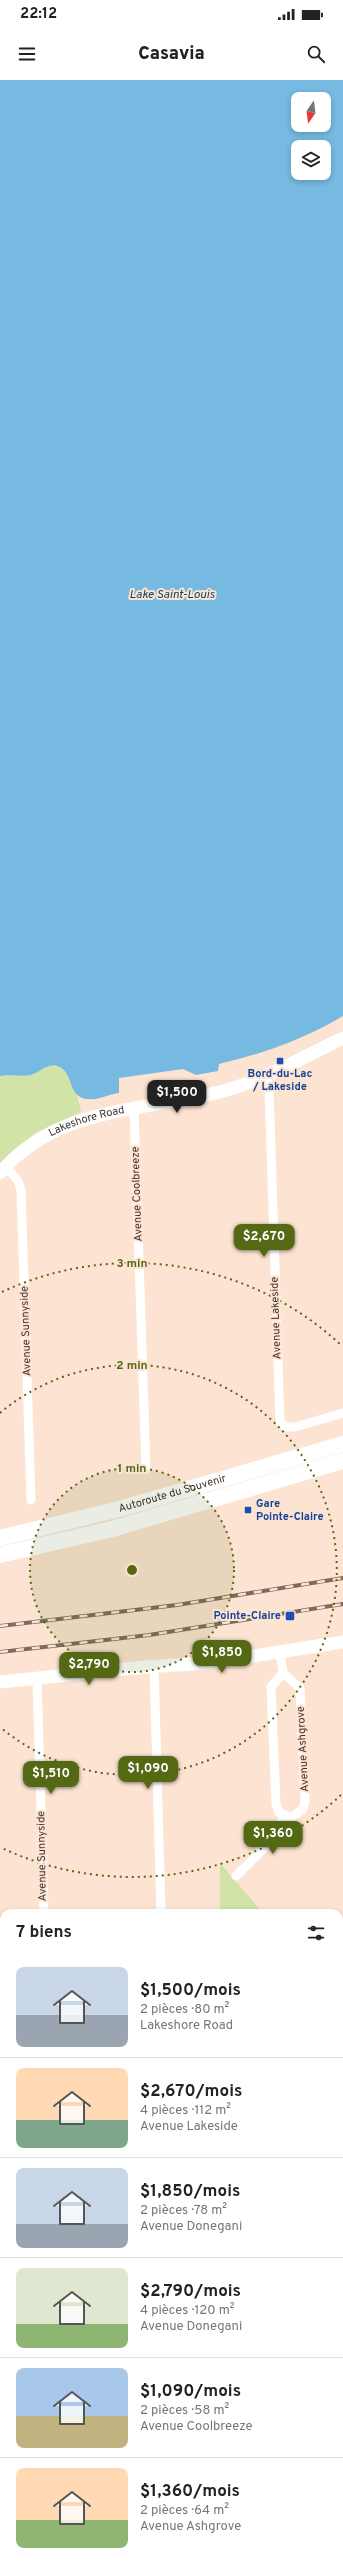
<!DOCTYPE html>
<html lang="fr">
<head>
<meta charset="utf-8">
<style>
  body { margin:0; font-family:Overpass,sans-serif; background:#f2f2f2; color:#222; height:100vh; display:flex; flex-direction:column; font-size:15px; white-space:nowrap }
  * { box-sizing:border-box; margin:0 }
  p { font-size:13px; color:#767676 }
  .icon { flex:none; width:22px; height:22px; fill:none; stroke:currentColor; stroke-width:2; stroke-linecap:round; stroke-linejoin:round }
  .map { position:relative; flex:1; overflow:hidden }
  .panel { position:absolute; left:0px; top:1829px; width:343px; height:656px; display:flex; flex-direction:column; background:#fff; border-radius:12px 12px 0 0; box-shadow:0 2px 6px #0003 }
  .panel>* { flex:none }
  .needle { width:26px; rotate:194deg }
  .buttons { position:absolute; left:291px; top:12px; display:grid; gap:8px }
  .buttons a { display:grid; place-items:center; width:40px; height:40px; border-radius:8px; background:#fff; box-shadow:0 2px 6px #0003; font-size:20px }
  .price { position:absolute; translate:-50% -34px; padding:0 9px; border-radius:8px; background:#556915; color:#fff; font-size:13px; line-height:26px; filter:drop-shadow(0 1px 2px #0008) }
  .price::after { content:''; position:absolute; left:50%; top:24px; width:12px; height:9px; margin-left:-6px; background:inherit; clip-path:polygon(0 0,100% 0,50% 100%) }
  .price.active { background:#222; color:#fff }
  ul { padding:0; list-style:none }
  li { display:flex; align-items:center; gap:12px; height:100px; padding:0 16px }
  li+li { border-top:1px solid #e0e0e0 }
  li span { display:grid; place-items:center; flex:none; width:112px; height:80px; border-radius:8px; color:#555 }
  li>.icon { margin-inline-start:auto }
  span .icon { width:48px; height:48px; fill:#fffc; stroke-width:1 }
  li b { font-size:17px }
  h2 { display:flex; justify-content:space-between; align-items:center; height:48px; padding:0 16px; font-size:17px }
  .status { display:flex; justify-content:space-between; align-items:center; height:28px; padding:0 20px; background:#fff; direction:ltr }
  .status svg { height:11px; fill:currentColor }
  header { display:flex; justify-content:space-between; align-items:center; height:52px; padding:0 16px; background:#fff; font-size:18px; font-weight:800 }
  .map>svg:first-child { display:block }
</style>
</head>
<body>
<div class="status"><b>22:12</b><svg viewBox="0 0 49 12"><path d="M0 12V9h3v3zM5 12V6h3v6zM10 12V3h3v9zM15 12V0h3v12zM26 1h20v11H26zM47 4h2v5h-2z"/></svg></div>
<header><svg class="icon" aria-label="menu" viewBox="0 0 24 24"><path d="M4 6h16M4 12h16M4 18h16"/></svg>Casavia<svg class="icon" aria-label="search" viewBox="0 0 24 24"><circle cx="10" cy="10" r="6"/><path d="M15 15l6 6"/></svg></header>
<div class="map">
<svg width="343" height="2485" viewBox="0 0 343 2485">
  <rect width="100%" height="100%" fill="#fde4d2"/>
  <g fill="#d1e3a7">
    <path d="M51,985L64,990L77,1015L81,1032L35,1053L0,1085V996L31,995Z"/>
    <path d="M220,1783L263,1833H220Z"/>
    <path d="M0,1959H4V2191H2L4,2298H0Z"/>
    <path d="M343,2071V2485H227V2481H339V2072Z"/>
  </g>
  <path fill="#76b9e1" fill-rule="evenodd" d="M0,0H343V936C305,959 262,974 219,984L218,991L196,995L183,989L119,998V1013C111,1014 102,1018 95,1019C66,1023 75,993 59,987C48,982 41,992 31,995C22,997 10,994 0,996ZM298,19H324V45H298ZM298,67H324V93H298Z"/>
  <g fill="none" stroke-linecap="round" stroke-linejoin="round">
    <path stroke="#76b9e1" stroke-width="2.5" d="M339,2326H343"/>
    <g stroke="#fff" stroke-width="9">
      <path d="M266,995L269,1008L280,1342L286,1347H295L343,1333"/>
      <path d="M134,1029L146,1390"/>
      <path d="M6,1086L18,1101L21,1110L31,1420"/>
      <path d="M280,1572L283,1593"/>
      <path d="M154,1586L161,1833"/>
      <path d="M283,1593L300,1608L305,1721L303,1729L292,1737L279,1733L276,1724L271,1607Z"/>
      <path d="M37,1599L44,1833"/>
      <path d="M236,1796C256,1777 273,1761 284,1736"/>
      <path d="M339,1880H343"/>
      <path d="M0,1950H4"/>
      <path d="M0,2350H4"/>
      <path d="M64,2481V2485"/>
      <path d="M180,2481L181,2485"/>
    </g>
    <g stroke="#fff" stroke-width="13">
      <path id="s1" d="M0,1093C59,1024 146,1032 227,1010C268,998 305,976 343,958"/>
      <path d="M0,1602L145,1587L208,1583L343,1562"/>
    </g>
    <g stroke="#fff" stroke-width="16">
      <path id="s2" d="M0,1458L123,1428L343,1364"/>
      <path d="M0,1475L112,1449L343,1381"/>
    </g>
    <defs>
      <g id="rail">
        <path d="M0,1546L177,1525L343,1498"/>
        <path d="M0,1572L149,1555L343,1524"/>
      </g>
    </defs>
    <use href="#rail" stroke="#7c6c60" stroke-width="4"/>
    <use href="#rail" stroke="#fde4d2" stroke-width="2.5" stroke-dasharray="8" stroke-linecap="butt"/>
  </g>
  <circle cx="132" cy="1490" r="102" fill="#556915" fill-opacity=".12"/>
  <g fill="none" stroke="#556915" stroke-width="2" stroke-dasharray="2 4">
    <circle cx="132" cy="1490" r="102"/>
    <path d="M0 1333A205 205 0 1 1 0 1647"/>
    <path d="M341 1715A307 307 0 0 1 2 1768M2 1212A307 307 0 0 1 341 1265"/>
  </g>
  <g fill="#1a4fb4" stroke="#fde4d2" stroke-width="1.5">
    <rect x="276" y="977" width="8" height="8" rx="2"/>
    <rect x="244" y="1426" width="8" height="8" rx="2"/>
    <rect x="285" y="1531" width="10" height="10" rx="2"/>
  </g>
  <g text-anchor="middle" dominant-baseline="central" stroke-width="4" stroke-linejoin="round" paint-order="stroke">
    <g font-size="11" font-weight="bold" fill="#164399" stroke="#fde4d2">
      <text x="280" y="994">Bord-du-Lac<tspan x="280" dy="13">/ Lakeside</tspan></text>
      <text x="256" y="1424" text-anchor="start">Gare<tspan x="256" dy="13">Pointe-Claire</tspan></text>
      <text x="281" y="1536" text-anchor="end">Pointe-Claire</text>
    </g>
    <g font-size="11" fill="#41352c" stroke="#fde4d2">
      <text stroke="none"><textPath href="#s1" startOffset="103">Lakeshore Road</textPath></text>
      <text transform="translate(137 1114) rotate(-92)">Avenue Coolbreeze</text>
      <text transform="translate(276 1238) rotate(-92)">Avenue Lakeside</text>
      <text transform="translate(26 1251) rotate(-92)">Avenue Sunnyside</text>
      <text stroke="none"><textPath href="#s2" startOffset="178">Autoroute du Souvenir</textPath></text>
      <text transform="translate(303 1669) rotate(-93)">Avenue Ashgrove</text>
      <text transform="translate(42 1776) rotate(-91)">Avenue Sunnyside</text>
    </g>
    <g font-size="12" font-style="italic" fill="#0b435e" stroke="#fde4d2">
      <text x="172" y="515">Lake Saint-Louis</text>
    </g>
  </g>
  <circle cx="132" cy="1490" r="6" fill="#556915" stroke="#fde4d2" stroke-width="2"/>
  <g font-size="12" text-anchor="middle" font-weight="bold" fill="#556915" stroke="#fde4d2" stroke-width="4" stroke-linejoin="round" paint-order="stroke">
    <text x="132" y="1187">3 min</text>
    <text x="132" y="1289">2 min</text>
    <text x="132" y="1392">1 min</text>
  </g>
</svg>
<div class="buttons">
<a><svg class="needle" viewBox="-14 -14 28 28"><path d="M0-13l5 13h-10z" fill="#e53935"/><path d="M0 13l5-13h-10z" fill="#767676"/></svg></a>
<a><svg class="icon" aria-label="layers" viewBox="0 0 24 24"><path d="M12 4l9 5-9 5-9-5zM3 14l9 5 9-5"/></svg></a>
</div>
<b class="price active" style="left:177px;top:1034px">$1,500</b>
<b class="price" style="left:264px;top:1178px">$2,670</b>
<b class="price" style="left:222px;top:1594px">$1,850</b>
<b class="price" style="left:89px;top:1606px">$2,790</b>
<b class="price" style="left:148px;top:1710px">$1,090</b>
<b class="price" style="left:51px;top:1715px">$1,510</b>
<b class="price" style="left:273px;top:1775px">$1,360</b>
<section class="panel">
<h2>7 biens<svg class="icon" aria-label="filters" viewBox="0 0 24 24"><path d="M4 7h16M4 17h16"/><circle cx="9" cy="7" r="2"/><circle cx="15" cy="17" r="2"/></svg></h2>
<ul>
<li><span style="background:linear-gradient(#c9d6e8 60%,#9aa5b1 0)"><svg class="icon" aria-label="home" viewBox="0 0 24 24"><path d="M3 11l9-7 9 7M6 9v11h12V9"/></svg></span><div><b>$1,500/mois</b><p>2 pièces · 80 m²</p><p>Lakeshore Road</p></div></li>
<li><span style="background:linear-gradient(#ffd9b3 65%,#7fa58c 0)"><svg class="icon" aria-label="home" viewBox="0 0 24 24"><path d="M3 11l9-7 9 7M6 9v11h12V9"/></svg></span><div><b>$2,670/mois</b><p>4 pièces · 112 m²</p><p>Avenue Lakeside</p></div></li>
<li><span style="background:linear-gradient(#c9d6e8 70%,#9aa5b1 0)"><svg class="icon" aria-label="home" viewBox="0 0 24 24"><path d="M3 11l9-7 9 7M6 9v11h12V9"/></svg></span><div><b>$1,850/mois</b><p>2 pièces · 78 m²</p><p>Avenue Donegani</p></div></li>
<li><span style="background:linear-gradient(#dfe7d0 70%,#8fb573 0)"><svg class="icon" aria-label="home" viewBox="0 0 24 24"><path d="M3 11l9-7 9 7M6 9v11h12V9"/></svg></span><div><b>$2,790/mois</b><p>4 pièces · 120 m²</p><p>Avenue Donegani</p></div></li>
<li><span style="background:linear-gradient(#a9c7e8 60%,#c2b280 0)"><svg class="icon" aria-label="home" viewBox="0 0 24 24"><path d="M3 11l9-7 9 7M6 9v11h12V9"/></svg></span><div><b>$1,090/mois</b><p>2 pièces · 58 m²</p><p>Avenue Coolbreeze</p></div></li>
<li><span style="background:linear-gradient(#ffd9b3 65%,#8fb573 0)"><svg class="icon" aria-label="home" viewBox="0 0 24 24"><path d="M3 11l9-7 9 7M6 9v11h12V9"/></svg></span><div><b>$1,360/mois</b><p>2 pièces · 64 m²</p><p>Avenue Ashgrove</p></div></li>
</ul>
</section>
</div>
</body>
</html>
